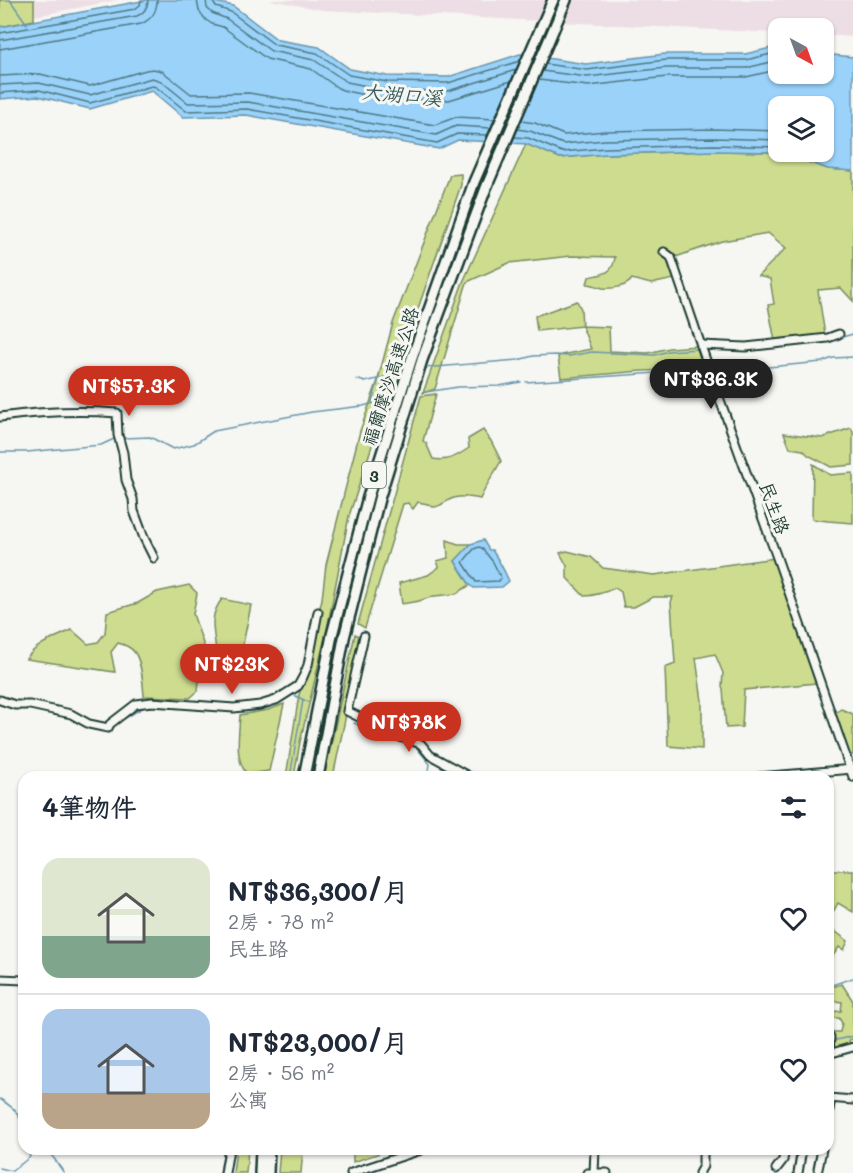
<!DOCTYPE html>
<html lang="zh-TW">
<head>
<meta charset="utf-8">
<style>
  body { margin:0; font-family:Mali,"LXGW WenKai TC",sans-serif; background:#f2f2f3; color:#1f2937; height:100vh; display:flex; flex-direction:column; font-size:22px; white-space:nowrap }
  * { box-sizing:border-box; margin:0 }
  p { font-size:20px; color:#747a83 }
  .icon { flex:none; width:33px; height:33px; fill:none; stroke:currentColor; stroke-width:2; stroke-linecap:round; stroke-linejoin:round }
  .map { position:relative; flex:1; overflow:hidden }
  .details { position:absolute; left:18px; top:771px; width:816px; height:384px; display:flex; flex-direction:column; background:#fff; border-radius:18px; box-shadow:0 2px 4px #0004 }
  .details>* { flex:none }
  .needle { width:39px; rotate:139deg }
  .fabs { position:absolute; left:768px; top:18px; display:grid; gap:12px }
  .fabs a { display:grid; place-items:center; width:66px; height:66px; border-radius:12px; background:#fff; box-shadow:0 2px 4px #0004; font-size:30px }
  .price { position:absolute; translate:-50% -51px; padding:0 14px; border-radius:21px; background:#c8321e; color:#fff; font-size:20px; line-height:39px; filter:drop-shadow(0 2px 3px #0008) }
  .price::after { content:''; position:absolute; left:50%; top:36px; width:18px; height:14px; margin-left:-9px; background:inherit; clip-path:polygon(0 0,100% 0,50% 100%) }
  .price.selected { background:#222; color:#fff }
  ul { padding:0; list-style:none }
  li { display:flex; align-items:center; gap:18px; height:150px; padding:0 24px }
  li+li { border-top:2px solid #e0e1e3 }
  li span { display:grid; place-items:center; flex:none; width:168px; height:120px; border-radius:18px; color:#555 }
  li>.icon { margin-inline-start:auto }
  span .icon { width:72px; height:72px; fill:#fffc; stroke-width:1 }
  li b { font-size:26px }
  h2 { display:flex; justify-content:space-between; align-items:center; height:72px; padding:0 24px; font-size:26px }
  .map>svg:first-child { display:block }
</style>
</head>
<body>
<div class="map">
<svg width="853" height="1173" viewBox="0 0 853 1173">
  <rect width="100%" height="100%" fill="#f6f6f2"/>
  <filter id="ink" filterUnits="userSpaceOnUse"><feTurbulence type="fractalNoise" baseFrequency=".0167" numOctaves="2"/><feDisplacementMap in="SourceGraphic" scale="12" xChannelSelector="R" yChannelSelector="G"/><feConvolveMatrix kernelMatrix="1 2 1 2 8 2 1 2 1" color-interpolation-filters="sRGB"/></filter>
  <g filter="url(#ink)">
    <g fill="#eddee5">
      <path d="M0,0H118L25,18Z"/>
      <path d="M270,0H853V37L824,35V28H778V33L323,10Z"/>
    </g>
    <g fill="#cedc8f" stroke="#768c62" stroke-width="1.5">
      <path d="M0,0H34V20L0,27Z"/>
      <path d="M526,144L560,158L606,154L714,151L772,152L794,157L828,169L853,171V301L841,288L818,290L825,335L775,341L768,305L774,304L770,279L758,276L786,248L768,233L722,241L667,260L674,279L651,284L632,279C627,287 612,289 603,288C597,287 593,284 587,284L589,277C603,274 613,274 615,257L571,256L509,263L467,282L435,389L423,393L463,282Z"/>
      <path d="M461,174V185L399,363L349,516L327,629L300,742L294,777H286L299,695L322,599L326,565L360,431L377,383L393,323L450,175Z"/>
      <path d="M577,301L581,309L582,326L609,327L610,351L648,353L669,348L697,346L705,369L641,371L561,378L558,357L561,355L591,349L582,326L537,331L535,316Z"/>
      <path d="M436,394L423,441L426,443L433,459C448,462 457,456 469,448L468,439L483,430L491,441L501,461L486,487L480,499C470,497 460,495 451,499C444,502 441,507 433,507L428,504L418,502L413,509L408,503L403,504L365,628L358,624L421,396Z"/>
      <path d="M851,428L853,432V465L831,467L808,455L803,450L790,448L784,433L822,438Z"/>
      <path d="M813,464L830,475L853,473V523L828,521L812,519Z"/>
      <path d="M447,540L458,544H471L455,561L470,585L456,594L434,596L419,601L402,604L399,583L428,575L439,567L437,561L448,558Z"/>
      <path d="M567,551L591,557L603,568L654,575L775,558L785,593L816,683L744,690L742,727L726,728L723,689L722,686L723,673L715,654L696,658L702,701V749L668,746L665,668L675,664L671,602L673,597H653L634,607H624L621,592L615,588C605,592 595,596 584,596L567,578V566L560,553Z"/>
      <path d="M189,585L197,593L193,614L207,655L216,651C214,630 208,617 222,599L251,605L237,674L199,681L198,691L190,698L144,696C143,684 142,663 135,653C131,647 125,645 118,643L111,652L115,672L26,659C37,643 55,638 72,630L88,644L98,642L105,633L107,612L138,603L157,592Z"/>
      <path d="M355,634L362,638L333,777H324Z"/>
      <path d="M284,704L269,771L247,774C234,759 239,735 240,715L268,710Z"/>
      <path d="M841,709L853,714V755H849L835,713Z"/>
      <path d="M832,870H853V912L838,903L833,912Z"/>
      <path d="M828,926L848,941L844,950L839,947L830,960L828,980Z"/>
      <path d="M842,984L853,1001V1039L849,1040L850,1045L828,1051L829,1032H840L842,1023L839,1018H830L828,1012L841,1011L842,1002L828,1000V988Z"/>
      <path d="M236,1149H248L246,1173H233Z"/>
      <path d="M280,1149H303L301,1173H278Z"/>
      <path d="M353,1149H386V1151L353,1162Z"/>
    </g>
    <g fill="#9ad2fa" stroke="#6996ab" stroke-width="1.5" fill-rule="evenodd">
      <path d="M147,0H207L233,6L278,40L319,47L350,69L387,76L448,77L520,54L586,64L665,54H745L771,48L778,49V74H824V54L853,57V171L828,169L794,157L772,152L714,151L606,154L560,158L526,144L458,140L439,149L246,115L183,117L152,91L90,109L38,96L0,99V27ZM778,106H824V152H778Z"/>
      <path d="M483,540L489,550H492C499,560 504,570 509,581L502,587L474,588L470,585L455,561L471,544Z"/>
    </g>
    <g fill="none" stroke-linecap="round" stroke-linejoin="round">
      <g stroke="#507983" stroke-width="1.5">
        <path d="M197,0L199,11L206,20L212,24L223,27L267,59L311,69L338,88L345,91L386,99L449,100L511,81"/>
        <path d="M206,0L207,8L212,13L227,19L271,51L314,60L347,82L387,90L448,91L516,70"/>
        <path d="M213,0L214,4L216,7L231,12L275,45L317,53L349,75L387,82L448,83L520,61"/>
        <path d="M0,33L135,9L140,5L141,0"/>
        <path d="M0,40L137,16C144,13 148,8 148,0"/>
        <path d="M0,49L141,24C152,19 157,12 157,0"/>
        <path d="M545,64L587,70L666,60H746L771,54H778"/>
        <path d="M542,71L587,77L666,68H746L771,62H778"/>
        <path d="M0,76L40,74L90,86L146,70L153,69L162,71L191,94L249,93L435,125L456,117L495,119"/>
        <path d="M539,80L588,86L667,77H746L772,71H778"/>
        <path d="M0,85L39,83L90,95L152,78L161,81L188,103L248,102L436,135L456,126L491,128"/>
        <path d="M0,93L39,90L90,103L152,86L156,87L186,111L247,109L437,143L457,134L488,135"/>
        <path d="M521,121L535,123L564,135L605,131L714,129L778,131"/>
        <path d="M517,129L530,131L563,144L605,140L714,138L778,140"/>
        <path d="M514,137L528,138L562,152L606,148L714,145L778,147"/>
        <path d="M479,547L482,548L493,562L501,578L499,581L476,582L463,562L474,549Z"/>
      </g>
      <g stroke="#6996ab" stroke-width="1.5">
        <path d="M10,0L27,24"/>
        <path d="M835,339L853,334"/>
        <path d="M706,349L747,350"/>
        <path d="M424,368L518,360L533,356L555,355L569,356L592,352L655,355L668,351L699,349"/>
        <path d="M714,372L822,362L833,358L853,357"/>
        <path d="M356,379L365,382L393,375"/>
        <path d="M526,382L686,371L706,372"/>
        <path d="M426,392L458,387L499,386L521,382"/>
        <path d="M372,402L379,378"/>
        <path d="M124,438L150,437L173,449L194,444L214,431L312,412L363,406L382,401"/>
        <path d="M0,452H27L101,445L114,439"/>
        <path d="M292,694L308,702"/>
        <path d="M235,711C248,713 268,710 279,702"/>
        <path d="M354,723L391,739L416,747L430,764L428,777"/>
        <path d="M115,724L144,707L158,706"/>
        <path d="M290,777L303,700"/>
        <path d="M828,985H832L853,978"/>
        <path d="M832,1041L853,1036"/>
        <path d="M0,1099C14,1108 19,1112 24,1129"/>
        <path d="M43,1149L53,1157L64,1173"/>
        <path d="M0,1168L12,1171L30,1157L28,1149"/>
        <path d="M220,1173L224,1149"/>
      </g>
      <defs>
        <g id="minor">
          <path d="M664,252L671,257L711,375L776,555L853,777"/>
          <path d="M701,345L746,347L828,338L839,334"/>
          <path d="M0,417C39,412 78,410 117,413L118,435L123,453L126,480L133,499L134,511L144,538L154,558"/>
          <path d="M364,636L347,711L395,735L421,744L430,755L470,777"/>
          <path d="M0,700L15,705H30L71,714L89,724L108,728L110,724L136,704L152,702L234,708L260,705L276,700L298,686L303,677L308,665L318,612"/>
          <path d="M759,777L853,769"/>
          <path d="M0,979L24,980"/>
          <path d="M828,1037H830L829,1054"/>
          <path d="M828,1054L853,1047"/>
          <path d="M828,1098L853,1100"/>
          <path d="M828,1115L831,1098"/>
          <path d="M776,1169L783,1160L785,1149"/>
          <path d="M818,1169L822,1149"/>
          <path d="M225,1173L229,1149"/>
          <path d="M351,1173L424,1149"/>
          <path d="M587,1173H607"/>
          <path d="M594,1173L595,1149"/>
          <path d="M699,1173L703,1166V1149"/>
          <path d="M798,1173L802,1149"/>
        </g>
        <g id="highway">
          <path d="M304,777L332,635L368,497L412,358L474,182L553,0"/>
          <path d="M318,777L344,638L379,499L422,360L486,188L566,0"/>
          <path d="M260,1173L261,1149"/>
          <path d="M268,1173L269,1149"/>
        </g>
      </defs>
      <use href="#minor" stroke="#1f3d34" stroke-width="11"/>
      <use href="#highway" stroke="#1f3d34" stroke-width="14"/>
      <use href="#minor" stroke="#f6f6f2" stroke-width="7"/>
      <use href="#highway" stroke="#f6f6f2" stroke-width="9"/>
    </g>
  </g>
  <g text-anchor="middle" dominant-baseline="central" stroke-width="6" stroke-linejoin="round" paint-order="stroke">
    <rect fill="#f6f6f2" stroke="#60746d" stroke-width="1.5" x="362" y="462" width="24" height="26" rx="4.5"/>
    <g font-size="16" font-weight="bold" fill="#1f3d34">
      <text x="374" y="475">3</text>
    </g>
    <g font-size="18" fill="#1f3d34" stroke="#f6f6f2">
      <text transform="translate(390 376) rotate(-72)">福爾摩沙高速公路</text>
      <text transform="translate(775 508) rotate(70)">民生路</text>
    </g>
    <g font-size="20" font-style="italic" fill="#385b5c" stroke="#f6f6f2">
      <text transform="translate(402 94) rotate(5)">大湖口溪</text>
    </g>
  </g>
</svg>
<div class="fabs">
<a><svg class="needle" viewBox="-14 -14 28 28"><path d="M0-13l5 13h-10z" fill="#e53935"/><path d="M0 13l5-13h-10z" fill="#747a83"/></svg></a>
<a><svg class="icon" aria-label="layers" viewBox="0 0 24 24"><path d="M12 4l9 5-9 5-9-5zM3 14l9 5 9-5"/></svg></a>
</div>
<b class="price selected" style="left:711px;top:410px">NT$36.3K</b>
<b class="price" style="left:129px;top:417px">NT$57.3K</b>
<b class="price" style="left:232px;top:695px">NT$23K</b>
<b class="price" style="left:409px;top:753px">NT$78K</b>
<section class="details">
<h2>4筆物件<svg class="icon" aria-label="filters" viewBox="0 0 24 24"><path d="M4 7h16M4 17h16"/><circle cx="9" cy="7" r="2"/><circle cx="15" cy="17" r="2"/></svg></h2>
<ul>
<li><span style="background:linear-gradient(#dfe7d0 65%,#7fa58c 0)"><svg class="icon" aria-label="home" viewBox="0 0 24 24"><path d="M3 11l9-7 9 7M6 9v11h12V9"/></svg></span><div><b>NT$36,300/月</b><p>2房 · 78 m²</p><p>民生路</p></div><svg class="icon" aria-label="heart" viewBox="0 0 24 24"><path d="M12 20l-8-8c-3-5 5-10 8-4 3-6 11-1 8 4z"/></svg></li>
<li><span style="background:linear-gradient(#a9c7e8 70%,#b9a48a 0)"><svg class="icon" aria-label="home" viewBox="0 0 24 24"><path d="M3 11l9-7 9 7M6 9v11h12V9"/></svg></span><div><b>NT$23,000/月</b><p>2房 · 56 m²</p><p>公寓</p></div><svg class="icon" aria-label="heart" viewBox="0 0 24 24"><path d="M12 20l-8-8c-3-5 5-10 8-4 3-6 11-1 8 4z"/></svg></li>
</ul>
</section>
</div>
</body>
</html>
